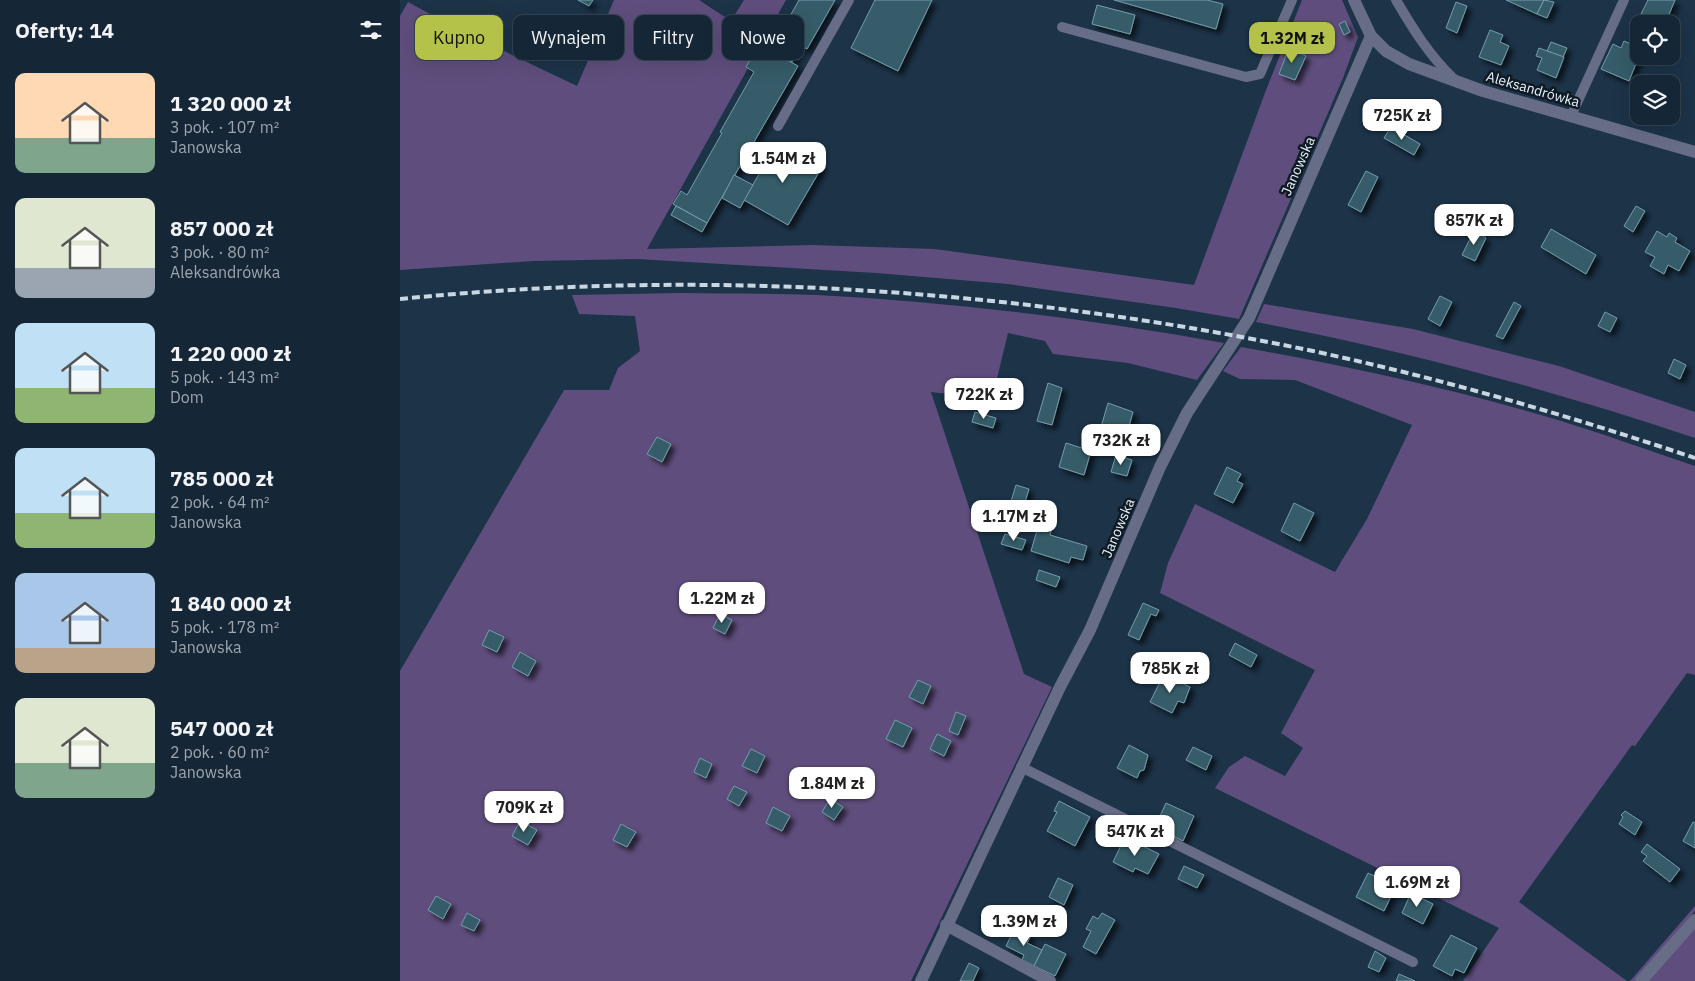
<!DOCTYPE html>
<html lang="pl">
<head>
<meta charset="utf-8">
<style>
  body { margin:0; font-family:"IBM Plex Sans",sans-serif; background:#1e2e3e; color:#f1f3f6; height:100vh; display:flex; flex-direction:column; font-size:19px; white-space:nowrap }
  * { box-sizing:border-box; margin:0 }
  p { font-size:16px; color:#9da5ad }
  .icon { flex:none; width:28px; height:28px; fill:none; stroke:currentColor; stroke-width:2; stroke-linecap:round; stroke-linejoin:round }
  .map { position:relative; flex:1; overflow:hidden }
  .details { display:flex; flex-direction:column; background:#152636; width:400px }
  .details>* { flex:none }
  .guide { position:absolute; left:15px; top:15px; width:475px; height:45px; display:flex; gap:10px }
  .tools { position:absolute; left:1230px; top:15px; display:grid; gap:10px }
  .tools a { display:grid; place-items:center; width:50px; height:50px; border-radius:10px; background:#152636; box-shadow:0 5px 20px #0002,0 0 0 1px #344351; font-size:25px }
  .price { position:absolute; translate:-50% -42px; padding:0 11px; border-radius:10px; background:#fff; color:#222; font-size:16px; line-height:32px; filter:drop-shadow(0 1px 2px #0008) }
  .price::after { content:''; position:absolute; left:50%; top:30px; width:15px; height:11px; margin-left:-8px; background:inherit; clip-path:polygon(0 0,100% 0,50% 100%) }
  .price.selected { background:#b5c249; color:#111 }
  ul { padding:0; list-style:none }
  li { display:flex; align-items:center; gap:15px; height:125px; padding:0 15px }
  li span { display:grid; place-items:center; flex:none; width:140px; height:100px; border-radius:10px; color:#555 }
  li>.icon { margin-inline-start:auto }
  span .icon { width:60px; height:60px; fill:#fffc; stroke-width:1 }
  li b { font-size:21px }
  h2 { display:flex; justify-content:space-between; align-items:center; height:60px; padding:0 15px; font-size:21px }
  .chip { padding:0 18px; border-radius:10px; background:#152636; box-shadow:0 5px 20px #0002,0 0 0 1px #344351; font-size:18px; line-height:45px }
  .chip.selected { background:#b5c249; color:#111 }
  main { display:flex; flex:1; min-height:0 }
  .map>svg:first-child { display:block }
</style>
</head>
<body>
<main>
<section class="details">
<h2>Oferty: 14<svg class="icon" aria-label="filters" viewBox="0 0 24 24"><path d="M4 7h16M4 17h16"/><circle cx="9" cy="7" r="2"/><circle cx="15" cy="17" r="2"/></svg></h2>
<ul>
<li><span style="background:linear-gradient(#ffd9b3 65%,#7fa58c 0)"><svg class="icon" aria-label="home" viewBox="0 0 24 24"><path d="M3 11l9-7 9 7M6 9v11h12V9"/></svg></span><div><b>1 320 000 zł</b><p>3 pok. · 107 m²</p><p>Janowska</p></div></li>
<li><span style="background:linear-gradient(#dfe7d0 70%,#9aa5b1 0)"><svg class="icon" aria-label="home" viewBox="0 0 24 24"><path d="M3 11l9-7 9 7M6 9v11h12V9"/></svg></span><div><b>857 000 zł</b><p>3 pok. · 80 m²</p><p>Aleksandrówka</p></div></li>
<li><span style="background:linear-gradient(#bfe0f5 65%,#8fb573 0)"><svg class="icon" aria-label="home" viewBox="0 0 24 24"><path d="M3 11l9-7 9 7M6 9v11h12V9"/></svg></span><div><b>1 220 000 zł</b><p>5 pok. · 143 m²</p><p>Dom</p></div></li>
<li><span style="background:linear-gradient(#bfe0f5 65%,#8fb573 0)"><svg class="icon" aria-label="home" viewBox="0 0 24 24"><path d="M3 11l9-7 9 7M6 9v11h12V9"/></svg></span><div><b>785 000 zł</b><p>2 pok. · 64 m²</p><p>Janowska</p></div></li>
<li><span style="background:linear-gradient(#a9c7e8 75%,#b9a48a 0)"><svg class="icon" aria-label="home" viewBox="0 0 24 24"><path d="M3 11l9-7 9 7M6 9v11h12V9"/></svg></span><div><b>1 840 000 zł</b><p>5 pok. · 178 m²</p><p>Janowska</p></div></li>
<li><span style="background:linear-gradient(#dfe7d0 65%,#7fa58c 0)"><svg class="icon" aria-label="home" viewBox="0 0 24 24"><path d="M3 11l9-7 9 7M6 9v11h12V9"/></svg></span><div><b>547 000 zł</b><p>2 pok. · 60 m²</p><p>Janowska</p></div></li>
</ul>
</section>
<div class="map">
<svg width="1295" height="981" viewBox="0 0 1295 981">
  <defs>
    <filter id="shadow"><feDropShadow dx="4.5" dy="4.5" stdDeviation="2.5" flood-color="#0009"/></filter>
  </defs>
  <rect width="100%" height="100%" fill="#1c3348"/>
  <g fill="#5f4e7d">
    <path d="M214,0H299L331,21L344,0H386L247,249L412,245L535,249L794,285L866,90L902,0H942L958,37L943,78L839,319L776,308L608,284L476,273L237,259L133,261L0,270V16L8,2L54,27L177,86Z"/>
    <path d="M280,293C326,294 372,293 417,295C553,302 690,319 824,343L797,380L728,363L653,354L645,341L608,333L592,399L531,392L624,674L652,687L511,981H0V671L164,390H209L218,368L240,351L235,316L179,314L172,295Z"/>
    <path d="M864,304L1013,329L1159,366L1295,412V438C1151,390 1005,350 856,322Z"/>
    <path d="M841,347C947,366 1054,389 1158,420C1204,434 1250,451 1295,466V675L1287,673L1235,746L1232,745L1119,902L1227,981H1063L1099,928L815,788L829,767L845,756L885,776L903,748L881,733L915,670L760,593L768,563L795,504L935,572L967,519L1012,425L895,380L840,379L823,371Z"/>
    <path d="M1295,906V911L1235,981H1230Z"/>
    <path d="M1295,927V981H1247Z"/>
  </g>
  <g fill="#345b68" stroke="#749dab" filter="url(#shadow)">
    <path d="M178,0H193L189,6Z"/>
    <path d="M399,0H435L407,49L380,34Z"/>
    <path d="M475,0H532L498,71L451,48Z"/>
    <path d="M714,0H807L823,4L816,29Z"/>
    <path d="M1106,0H1144L1137,14Z"/>
    <path d="M1144,0L1154,2L1147,18L1137,14Z"/>
    <path d="M1248,0H1275L1265,24H1252L1239,18Z"/>
    <path d="M1056,2L1067,6L1057,33L1046,28Z"/>
    <path d="M697,5L735,15L730,34L692,24Z"/>
    <path d="M945,21L950,32L944,35L939,24Z"/>
    <path d="M1090,30L1103,35L1100,42L1109,46L1101,65L1079,57Z"/>
    <path d="M382,35L401,46L392,62L373,52Z"/>
    <path d="M1224,41L1238,47L1235,53L1239,56L1229,81L1201,69L1213,44L1221,48Z"/>
    <path d="M1151,42L1167,48L1163,57L1147,51Z"/>
    <path d="M359,44L398,66L307,223L273,204L281,191L287,195L322,133L320,132L354,72L346,67Z"/>
    <path d="M889,48L906,56L895,80L879,74Z"/>
    <path d="M1139,48L1164,57L1156,78L1137,70L1142,58L1136,56Z"/>
    <path d="M991,127L1020,144L1014,155L984,138Z"/>
    <path d="M377,143L422,167L388,225L344,200Z"/>
    <path d="M966,171L978,177L961,212L948,205Z"/>
    <path d="M334,175L353,185L340,208L322,198Z"/>
    <path d="M276,206L307,223L302,232L271,215Z"/>
    <path d="M1236,206L1245,211L1233,232L1224,226Z"/>
    <path d="M1151,229L1196,255L1186,274L1141,247Z"/>
    <path d="M1074,231L1086,238L1075,261L1062,255Z"/>
    <path d="M1257,231L1267,237L1269,233L1277,238L1275,242L1290,251L1279,271L1268,265L1264,274L1250,266L1255,257L1245,252Z"/>
    <path d="M1040,296L1052,302L1040,326L1028,319Z"/>
    <path d="M1114,302L1121,306L1103,339L1096,336Z"/>
    <path d="M1205,312L1217,318L1210,332L1198,326Z"/>
    <path d="M1274,359L1286,365L1280,379L1268,373Z"/>
    <path d="M648,383L662,388L652,425L637,421Z"/>
    <path d="M708,403L733,412L727,433L701,427Z"/>
    <path d="M575,412L596,418L593,428L572,422Z"/>
    <path d="M257,437L271,444L262,462L247,454Z"/>
    <path d="M666,443L691,451L684,475L659,467Z"/>
    <path d="M716,455L732,460L727,476L711,472Z"/>
    <path d="M827,467L841,474L837,481L843,484L833,503L814,494Z"/>
    <path d="M616,485L629,489L621,515L608,511Z"/>
    <path d="M894,503L914,513L900,541L881,531Z"/>
    <path d="M638,527L651,531L650,535L687,546L683,560L671,557L669,563L631,551Z"/>
    <path d="M605,534L626,540L622,550L601,544Z"/>
    <path d="M639,570L660,577L656,587L636,580Z"/>
    <path d="M743,603L759,610L756,616L751,614L739,640L728,635Z"/>
    <path d="M320,614L332,620L325,634L313,628Z"/>
    <path d="M89,630L104,637L97,652L82,645Z"/>
    <path d="M835,643L857,655L851,667L829,655Z"/>
    <path d="M120,652L136,661L128,676L112,667Z"/>
    <path d="M764,674L790,687L784,703L778,701L772,713L750,702Z"/>
    <path d="M518,680L531,686L523,704L509,697Z"/>
    <path d="M556,712L566,716L558,735L549,731Z"/>
    <path d="M495,720L512,728L503,747L486,739Z"/>
    <path d="M537,734L551,741L544,756L530,749Z"/>
    <path d="M729,745L748,755L744,770L740,771L737,778L717,768Z"/>
    <path d="M793,747L812,756L806,770L786,760Z"/>
    <path d="M351,749L365,756L357,773L342,766Z"/>
    <path d="M300,758L312,764L306,778L294,772Z"/>
    <path d="M334,786L347,792L339,806L327,799Z"/>
    <path d="M430,799L443,807L434,820L422,812Z"/>
    <path d="M659,801L690,817L675,846L647,831L657,812L654,811Z"/>
    <path d="M766,803L794,816L783,841L755,827Z"/>
    <path d="M373,807L390,816L382,831L366,823Z"/>
    <path d="M1225,811L1242,822L1235,835L1219,824L1223,817L1221,815Z"/>
    <path d="M120,821L137,830L128,845L112,836Z"/>
    <path d="M1293,822L1295,823V848L1283,841Z"/>
    <path d="M221,824L236,832L227,847L213,840Z"/>
    <path d="M725,837L759,854L748,874L735,868L733,872L713,862Z"/>
    <path d="M1247,844L1280,869L1270,882L1243,861L1247,856L1241,852Z"/>
    <path d="M784,866L804,875L797,888L778,879Z"/>
    <path d="M968,873L996,886L984,911L956,897Z"/>
    <path d="M658,878L673,885L664,905L649,897Z"/>
    <path d="M1011,893L1033,904L1023,924L1002,913Z"/>
    <path d="M36,896L51,904L43,919L28,910Z"/>
    <path d="M67,913L80,920L74,931L61,925Z"/>
    <path d="M702,913L715,920L696,954L683,947L691,931L686,929L693,916L698,919Z"/>
    <path d="M615,928L631,936L627,943L642,950L634,966L622,960L624,955L606,946Z"/>
    <path d="M1051,935L1077,948L1064,973L1055,969L1052,976L1033,966Z"/>
    <path d="M645,944L666,954L655,976L634,966Z"/>
    <path d="M975,951L986,958L979,972L968,967Z"/>
    <path d="M569,963L579,968L573,981H560Z"/>
    <path d="M999,974L1015,981H996Z"/>
  </g>
  <g fill="none" stroke-linecap="round" stroke-linejoin="round">
    <g stroke="#676d87" stroke-width="10">
      <path d="M996,0C1013,29 1029,55 1053,78"/>
      <path d="M662,27L846,77L860,74L892,0"/>
      <path d="M1171,116L1224,0"/>
      <path d="M378,126L449,0"/>
      <path d="M621,767L1013,962"/>
    </g>
    <g stroke="#676d87" stroke-width="12">
      <path d="M954,0L971,36L986,51L1009,64L1083,91L1295,152"/>
      <path d="M546,925L650,981"/>
      <path d="M521,981L660,687L690,630L760,467L787,413L849,318L971,36"/>
      <path d="M1241,981L1295,920"/>
    </g>
    <path stroke="#c9d7e3" stroke-width="4" stroke-dasharray="8 4" stroke-linecap="butt" d="M0,299C304,268 615,289 913,351C1043,379 1170,416 1295,458"/>
  </g>
  <g text-anchor="middle" dominant-baseline="central" stroke-width="5" stroke-linejoin="round" paint-order="stroke">
    <g font-size="14" fill="#e6f2fd" stroke="#101a24">
      <text transform="translate(1133 89) rotate(16)">Aleksandrówka</text>
      <text transform="translate(898 166) rotate(-66)">Janowska</text>
      <text transform="translate(718 528) rotate(-67)">Janowska</text>
    </g>
  </g>
</svg>
<div class="tools">
<a><svg class="icon" aria-label="locate" viewBox="0 0 24 24"><circle cx="12" cy="12" r="6"/><path d="M12 2v4M12 18v4M2 12h4M18 12h4"/></svg></a>
<a><svg class="icon" aria-label="layers" viewBox="0 0 24 24"><path d="M12 4l9 5-9 5-9-5zM3 14l9 5 9-5"/></svg></a>
</div>
<b class="price selected" style="left:892px;top:64px">1.32M zł</b>
<b class="price" style="left:1002px;top:141px">725K zł</b>
<b class="price" style="left:383px;top:184px">1.54M zł</b>
<b class="price" style="left:1074px;top:246px">857K zł</b>
<b class="price" style="left:584px;top:420px">722K zł</b>
<b class="price" style="left:721px;top:466px">732K zł</b>
<b class="price" style="left:614px;top:542px">1.17M zł</b>
<b class="price" style="left:322px;top:624px">1.22M zł</b>
<b class="price" style="left:770px;top:694px">785K zł</b>
<b class="price" style="left:432px;top:809px">1.84M zł</b>
<b class="price" style="left:124px;top:833px">709K zł</b>
<b class="price" style="left:735px;top:857px">547K zł</b>
<b class="price" style="left:1017px;top:908px">1.69M zł</b>
<b class="price" style="left:624px;top:947px">1.39M zł</b>
<div class="guide">
<a class="chip selected">Kupno</a>
<a class="chip">Wynajem</a>
<a class="chip">Filtry</a>
<a class="chip">Nowe</a>
</div>
</div>
</main>
</body>
</html>
